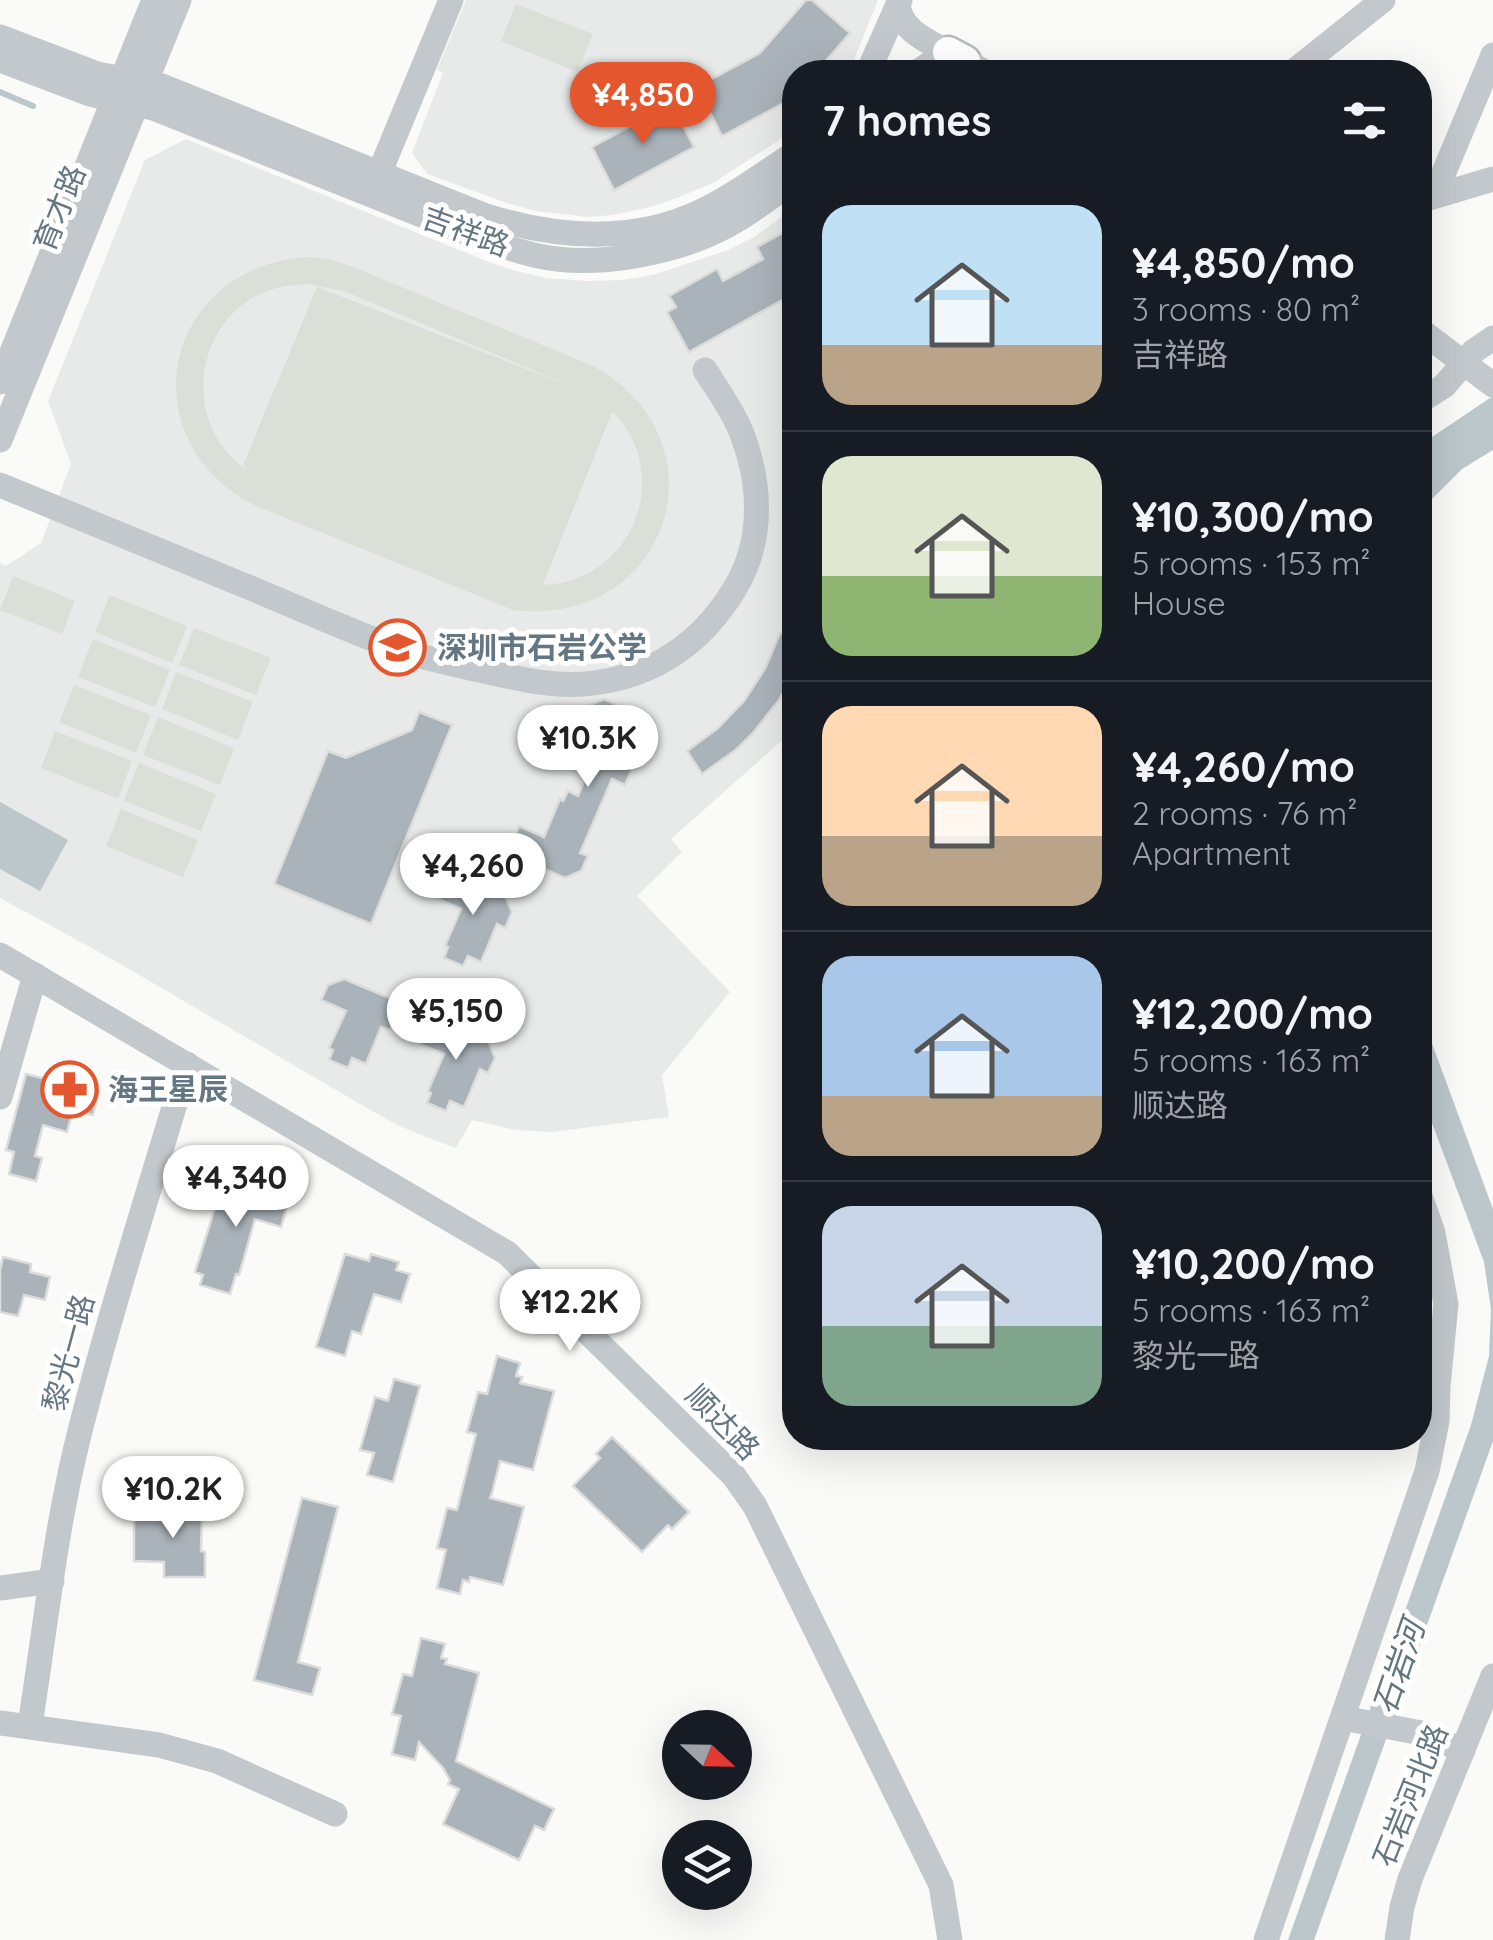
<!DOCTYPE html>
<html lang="en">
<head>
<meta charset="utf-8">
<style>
  body { margin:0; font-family:Quicksand,"Noto Sans SC",sans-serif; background:#20242c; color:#f1f3f6; height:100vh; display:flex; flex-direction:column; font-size:38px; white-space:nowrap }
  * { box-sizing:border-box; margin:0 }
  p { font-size:32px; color:#9ea1a6 }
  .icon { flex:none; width:55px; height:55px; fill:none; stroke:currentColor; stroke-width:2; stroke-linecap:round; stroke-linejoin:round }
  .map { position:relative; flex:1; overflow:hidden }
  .panel { position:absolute; left:782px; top:60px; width:650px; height:1390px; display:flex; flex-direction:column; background:#171b24; border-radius:40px; box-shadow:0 10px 40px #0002 }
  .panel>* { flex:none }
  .needle { width:65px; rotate:112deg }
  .controls { position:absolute; left:662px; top:1710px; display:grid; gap:20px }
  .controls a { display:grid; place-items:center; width:90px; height:90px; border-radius:50%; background:#171b24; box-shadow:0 10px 40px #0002; font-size:50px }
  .price { position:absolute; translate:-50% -85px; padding:0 22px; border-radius:35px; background:#fff; color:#222; font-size:32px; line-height:65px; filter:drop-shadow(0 2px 5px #0008) }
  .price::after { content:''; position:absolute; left:50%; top:60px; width:30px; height:22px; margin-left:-15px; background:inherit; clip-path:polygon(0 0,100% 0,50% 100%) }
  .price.selected { background:#e4572e; color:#fff }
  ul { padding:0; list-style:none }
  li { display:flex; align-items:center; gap:30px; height:250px; padding:0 40px }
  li+li { border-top:2px solid #363941 }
  li span { display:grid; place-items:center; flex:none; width:280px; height:200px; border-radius:30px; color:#555 }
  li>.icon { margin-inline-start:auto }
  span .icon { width:120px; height:120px; fill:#fffc; stroke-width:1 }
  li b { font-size:42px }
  h2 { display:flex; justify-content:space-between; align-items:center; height:120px; padding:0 40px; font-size:42px }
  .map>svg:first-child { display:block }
</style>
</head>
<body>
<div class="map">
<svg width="1493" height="1940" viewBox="0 0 1493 1940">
  <rect width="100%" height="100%" fill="#fafaf8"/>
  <g fill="#e8e9e9">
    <path d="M466,0H878L849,72H795V130L713,183L682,196L651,207L612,215L588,217L536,211L504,202L427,174L412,153L443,73L437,70Z"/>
    <path d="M186,139L484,260L512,270L546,278L588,281L622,280L653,275L728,250L754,237L795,207V729L671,839L682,852L637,896L730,992L662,1075L669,1117L552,1132L516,1130L472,1120L456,1148L431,1139L397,1125L360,1104L110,958L0,898V563L6,566L41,543L71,464L48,401L145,160Z"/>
  </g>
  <g fill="#dadfd7" fill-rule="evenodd">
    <path d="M516,4L593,34L577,72L501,41Z"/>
    <path d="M310,257L332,260L353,267L591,365C730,438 670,629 513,610L254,505C125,437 165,264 310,257ZM309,284L344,291L585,392L317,287L243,465L245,466L244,468C185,425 191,332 256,296C273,287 290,285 309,284ZM612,412C625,423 635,441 639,458C655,522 608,583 543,585Z"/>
    <path d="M13,576L75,601L62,634L0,610Z"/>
    <path d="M110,595L187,626L172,663L95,632Z"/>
    <path d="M194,628L271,658L256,695L179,665Z"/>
    <path d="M93,639L170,670L155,707L78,677Z"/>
    <path d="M176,672L253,702L238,740L162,709Z"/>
    <path d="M74,685L151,715L136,753L59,722Z"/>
    <path d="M158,717L234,748L220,785L143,755Z"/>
    <path d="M55,731L132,761L118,799L41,768Z"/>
    <path d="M139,763L216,794L201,831L124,801Z"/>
    <path d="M121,809L198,840L183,877L106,846Z"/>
  </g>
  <g fill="#bbc7cb">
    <path d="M1493,396V450L1462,469L1420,511V445Z"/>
    <path d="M0,802L68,840L40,891L0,869Z"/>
    <path d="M1420,1011L1493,1209V1441L1314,1940H1288L1471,1425L1489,1356L1491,1309L1484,1262L1420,1091Z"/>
  </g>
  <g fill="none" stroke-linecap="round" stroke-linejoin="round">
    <path stroke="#bbc7cb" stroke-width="6" d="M0,92L33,106"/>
  </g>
  <g fill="#aab3b9" stroke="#dcdcda" stroke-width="2.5">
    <path d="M806,0H812L850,33L816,72H795V97L722,136L697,87L760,53Z"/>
    <path d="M672,104L694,147L614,190L592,147Z"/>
    <path d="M795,226V258L785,263L795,282V293L689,352L667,312L676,307L669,296L717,269L723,281L763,259L757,247Z"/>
    <path d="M780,633L795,639V670L789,682L779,700L752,734L737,749L702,774L687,751L718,728L744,701L765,669Z"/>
    <path d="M604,699L649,719L656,736L649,751L641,748L625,785L612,779L580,853L588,856L581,871L565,878L519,858L513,842L519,826L544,837L560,799L563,801L568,791L578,796L605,732L581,722L587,706Z"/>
    <path d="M419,712L452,725L371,924L274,884L328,751L346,758L412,730Z"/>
    <path d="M460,876L505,896L512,912L505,928L497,924L481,962L468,956L463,966L444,958L448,947L445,946L461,909L436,898L443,883Z"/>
    <path d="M344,979L390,998L396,1015L390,1030L381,1027L366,1064L352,1058L348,1068L329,1060L333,1050L329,1048L346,1011L321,1000L328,985Z"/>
    <path d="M443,1021L488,1041L495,1058L488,1073L480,1069L464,1107L450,1101L446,1111L427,1103L431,1093L428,1091L444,1054L419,1044L426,1028Z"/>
    <path d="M52,1072L80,1079L78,1087L99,1092L93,1115L73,1110L67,1132L43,1125L35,1156L42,1158L36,1181L9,1174L14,1152L6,1150L26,1074L50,1080Z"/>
    <path d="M224,1179L248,1186L250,1179L278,1188L276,1195L289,1199L281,1227L255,1219L239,1275L236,1274L230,1294L200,1285L203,1275L195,1272Z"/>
    <path d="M345,1254L369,1261L371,1254L399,1262L396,1270L410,1274L401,1302L374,1294L361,1334L352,1331L345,1356L316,1347Z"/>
    <path d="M3,1257L31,1264L30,1272L50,1277L45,1300L24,1295L18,1316L0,1312V1270Z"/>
    <path d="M497,1356L520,1363L516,1376L522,1377L520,1383L554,1391L533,1470L500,1461L492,1493L490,1498L524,1507L503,1585L470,1577L469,1582L463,1580L460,1594L437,1588L446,1550L437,1548L447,1508L457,1510L476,1434L467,1432L478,1392L487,1394Z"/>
    <path d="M394,1379L420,1386L393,1482L367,1475L374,1453L360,1450L375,1397L388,1401Z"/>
    <path d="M612,1437L689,1512L672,1529L668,1525L642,1552L573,1486L600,1458L596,1454Z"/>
    <path d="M302,1498L338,1507L298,1662L320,1668L312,1695L254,1680Z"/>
    <path d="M173,1501H198V1514H202L201,1551L205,1552V1577H164V1562L134,1561V1518H173Z"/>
    <path d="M421,1638L445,1644L441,1658L447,1659L445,1664L479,1673L456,1761L554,1809L544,1830L535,1826L519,1860L443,1824L459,1789L448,1784L450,1780L443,1768L419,1742L415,1760L392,1754L401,1716L392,1714L403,1674L412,1676Z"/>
  </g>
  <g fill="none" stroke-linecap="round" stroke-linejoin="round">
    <defs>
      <path id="major" d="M948,52L965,61"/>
    </defs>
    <use href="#major" stroke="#b5babe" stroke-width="35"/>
    <g stroke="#c3c8cc" stroke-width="25">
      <path d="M898,4C900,30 927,41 948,52L917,72"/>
      <path d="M0,37L97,74L162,86L486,216C557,238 635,244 704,210C736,195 765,172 795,153"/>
      <path d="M0,60L90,94L153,108L474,236C501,245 528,256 557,259C603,265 668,253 710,234C741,221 767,199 795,180"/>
      <path d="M868,72L900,0"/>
      <path d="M949,72L965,61L985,72"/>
      <path d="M1293,72L1383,0"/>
      <path d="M379,174L451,0"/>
      <path d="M1434,196L1493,55"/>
      <path d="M1426,199L1493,179"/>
      <path d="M1420,330L1493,385"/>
      <path d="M0,382L154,0"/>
      <path d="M1420,401L1444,386L1474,351L1493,338"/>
      <path d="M0,440L179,0"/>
      <path d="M0,485C84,520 169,554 253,589C304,610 355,634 408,652C434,661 462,666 489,672C523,680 560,688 594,683C656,675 702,642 734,590C765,540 761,481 740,429C731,408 717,389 705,370"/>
      <path d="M0,955L507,1253L734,1476L755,1506L941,1885L950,1940"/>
      <path d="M0,1097L35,975"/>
      <path d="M0,1588L52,1581"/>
      <path d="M1343,1718L1421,1733L1463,1750"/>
      <path d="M0,1723L159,1745L217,1761L335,1814"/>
      <path d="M30,1725C45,1630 55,1532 78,1439C110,1312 150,1188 187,1064"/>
      <path d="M1266,1940L1427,1471L1437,1421L1438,1386L1446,1304L1433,1233L1420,1196"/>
      <path d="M1397,1940L1402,1907L1410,1879L1493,1676"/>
    </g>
    <use href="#major" stroke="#fff" stroke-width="30"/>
  </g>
  <defs>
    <symbol id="school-ring" viewBox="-11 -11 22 22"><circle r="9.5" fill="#fff" stroke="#e4572e" stroke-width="1.5"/><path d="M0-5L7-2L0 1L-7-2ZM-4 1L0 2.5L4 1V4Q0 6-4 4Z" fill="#e4572e"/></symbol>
    <symbol id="pharmacy-ring" viewBox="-11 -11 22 22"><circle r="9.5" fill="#fff" stroke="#e4572e" stroke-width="1.5"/><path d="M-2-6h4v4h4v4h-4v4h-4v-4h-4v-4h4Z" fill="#e4572e"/></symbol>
  </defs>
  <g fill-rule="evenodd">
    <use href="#school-ring" x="366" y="616" width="63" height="63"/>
    <use href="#pharmacy-ring" x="38" y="1058" width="63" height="63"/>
  </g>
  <g text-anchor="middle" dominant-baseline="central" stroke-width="10" stroke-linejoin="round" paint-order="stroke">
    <g font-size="30" fill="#657683" stroke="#fff">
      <text transform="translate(59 208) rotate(-68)">育才路</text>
      <text transform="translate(466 231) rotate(20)">吉祥路</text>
      <text transform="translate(68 1353) rotate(-75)">黎光一路</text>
      <text transform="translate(723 1422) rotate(46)">顺达路</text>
      <text transform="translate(1410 1795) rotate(-68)">石岩河北路</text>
    </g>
    <g font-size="30" font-weight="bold" fill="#657683" stroke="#fff" text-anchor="start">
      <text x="437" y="647">深圳市石岩公学</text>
      <text x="108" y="1089">海王星辰</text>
    </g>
    <g font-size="32" font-style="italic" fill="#60757c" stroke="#fff">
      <text transform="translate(1398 1667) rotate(-71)">石岩河</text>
    </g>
  </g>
</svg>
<div class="controls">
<a><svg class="needle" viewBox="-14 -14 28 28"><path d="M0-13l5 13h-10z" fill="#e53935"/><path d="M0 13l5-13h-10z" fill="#9ea1a6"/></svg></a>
<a><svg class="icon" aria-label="layers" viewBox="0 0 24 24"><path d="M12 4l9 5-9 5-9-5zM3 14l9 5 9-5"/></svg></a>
</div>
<b class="price selected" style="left:643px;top:147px">¥4,850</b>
<b class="price" style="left:588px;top:790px">¥10.3K</b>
<b class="price" style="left:473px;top:918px">¥4,260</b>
<b class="price" style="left:456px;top:1063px">¥5,150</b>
<b class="price" style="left:236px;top:1230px">¥4,340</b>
<b class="price" style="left:570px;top:1354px">¥12.2K</b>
<b class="price" style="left:173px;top:1541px">¥10.2K</b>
<section class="panel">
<h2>7 homes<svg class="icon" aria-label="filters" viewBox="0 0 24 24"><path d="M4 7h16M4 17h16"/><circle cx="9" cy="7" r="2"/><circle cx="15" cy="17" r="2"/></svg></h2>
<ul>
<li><span style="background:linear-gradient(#bfe0f5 70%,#b9a48a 0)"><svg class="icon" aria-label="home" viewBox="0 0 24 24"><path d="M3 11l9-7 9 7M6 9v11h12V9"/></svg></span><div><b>¥4,850/mo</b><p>3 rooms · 80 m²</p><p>吉祥路</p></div></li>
<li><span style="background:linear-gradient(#dfe7d0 60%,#8fb573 0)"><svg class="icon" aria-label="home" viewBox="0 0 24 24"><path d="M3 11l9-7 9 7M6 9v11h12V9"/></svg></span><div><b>¥10,300/mo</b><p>5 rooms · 153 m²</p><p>House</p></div></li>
<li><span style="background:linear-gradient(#ffd9b3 65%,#b9a48a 0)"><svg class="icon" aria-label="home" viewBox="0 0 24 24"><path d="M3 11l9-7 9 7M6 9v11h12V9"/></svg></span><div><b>¥4,260/mo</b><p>2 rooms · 76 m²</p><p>Apartment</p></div></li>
<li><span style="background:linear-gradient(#a9c7e8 70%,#b9a48a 0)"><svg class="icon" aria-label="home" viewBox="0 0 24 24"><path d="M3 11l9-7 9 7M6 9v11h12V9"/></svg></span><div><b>¥12,200/mo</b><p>5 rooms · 163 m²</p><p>顺达路</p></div></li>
<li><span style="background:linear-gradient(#c9d6e8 60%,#7fa58c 0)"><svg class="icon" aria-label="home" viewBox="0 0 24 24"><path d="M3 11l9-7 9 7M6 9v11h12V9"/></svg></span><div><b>¥10,200/mo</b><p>5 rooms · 163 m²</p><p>黎光一路</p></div></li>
</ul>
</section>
</div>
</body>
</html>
